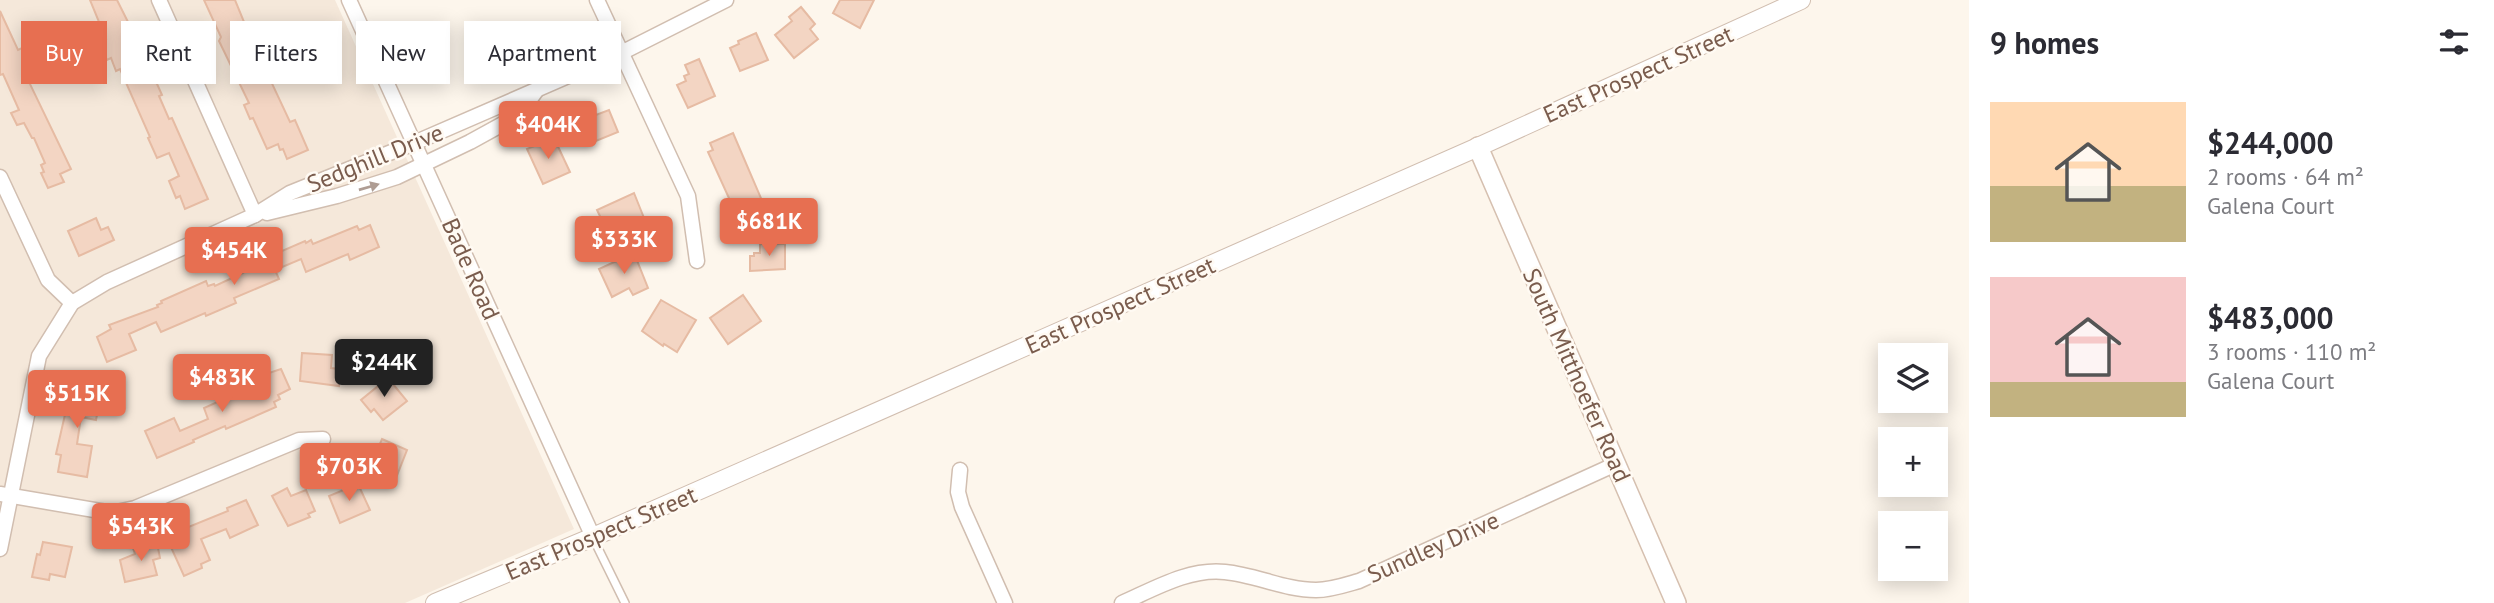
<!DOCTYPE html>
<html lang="en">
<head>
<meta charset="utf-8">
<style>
  body { margin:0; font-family:"PT Sans",sans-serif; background:#f2f2f3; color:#2b2b33; height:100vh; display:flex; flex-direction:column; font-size:26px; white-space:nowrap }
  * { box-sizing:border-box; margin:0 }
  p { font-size:23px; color:#7c7c81 }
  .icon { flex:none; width:38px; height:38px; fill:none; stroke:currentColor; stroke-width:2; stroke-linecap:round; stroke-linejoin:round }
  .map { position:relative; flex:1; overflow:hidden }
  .drawer { display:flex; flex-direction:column; background:#fff; width:525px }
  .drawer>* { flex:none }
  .guide { position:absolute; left:21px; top:21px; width:665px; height:63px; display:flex; gap:14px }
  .controls { position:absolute; left:1878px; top:343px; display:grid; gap:14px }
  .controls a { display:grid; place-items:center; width:70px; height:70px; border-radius:0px; background:#fff; box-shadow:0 4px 18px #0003; font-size:35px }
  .price { position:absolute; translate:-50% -60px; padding:0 16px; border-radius:7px; background:#e76f51; color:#fff; font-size:23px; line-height:46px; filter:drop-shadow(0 2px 4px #0008) }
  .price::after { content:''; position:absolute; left:50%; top:42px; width:21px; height:16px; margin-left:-10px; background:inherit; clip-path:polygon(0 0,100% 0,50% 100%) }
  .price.active { background:#222; color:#fff }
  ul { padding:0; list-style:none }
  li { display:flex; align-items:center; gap:21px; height:175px; padding:0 21px }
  li span { display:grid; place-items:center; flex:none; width:196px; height:140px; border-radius:0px; color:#555 }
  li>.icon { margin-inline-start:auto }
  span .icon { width:84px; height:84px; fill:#fffc; stroke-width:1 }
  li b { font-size:30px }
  h2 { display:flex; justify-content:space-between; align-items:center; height:84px; padding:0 21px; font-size:30px }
  .tag { padding:0 24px; border-radius:0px; background:#fff; box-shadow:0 4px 18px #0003; font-size:24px; line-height:63px }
  .tag.active { background:#e76f51; color:#fff }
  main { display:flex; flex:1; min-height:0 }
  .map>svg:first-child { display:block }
</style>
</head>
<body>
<main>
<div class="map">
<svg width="1969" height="603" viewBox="0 0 1969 603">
  <rect width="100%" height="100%" fill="#fdf6ec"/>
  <path fill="#f5e8da" d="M0,0H335L574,529L405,603H0Z"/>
  <g fill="#f3d5c3" stroke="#e6bba3" stroke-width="2">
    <path d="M90,0H117L138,42L132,44L144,70L148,68L153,75L162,95L159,96L169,119L172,118L208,199L185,209L180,196L176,198L169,181L179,176L169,153L157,158L148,138L150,137L120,69L116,71L111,58L107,60L99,42L106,39Z"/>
    <path d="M204,0H235L267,78L269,77L290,122L295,120L308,150L287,159L283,149L280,150L278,144L267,149L253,118L250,119L244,105L249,103L219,41L221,37Z"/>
    <path d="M840,0H874L860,28L833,13Z"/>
    <path d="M801,7L815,24L810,29L818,39L794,58L775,35L792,21L789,17Z"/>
    <path d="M0,11L18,50L22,48L35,78L28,80L71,169L60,174L64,182L48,188L41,173L44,172L41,165L45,163L34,138H32L24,123L17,125L11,113L19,110L3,74L0,75Z"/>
    <path d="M756,33L768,60L740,71L730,48L739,44L738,41Z"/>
    <path d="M699,59L715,96L688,108L677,85L686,81L684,76L689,74L685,65Z"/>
    <path d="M593,108L596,115L609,110L618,132L591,143L585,129L579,132L573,116Z"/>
    <path d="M733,133L766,210L755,214L759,222L743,229L708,152L713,150L710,143Z"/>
    <path d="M554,138L570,172L543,184L527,149Z"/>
    <path d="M634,193L648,228L633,235L630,228L610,237L597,210Z"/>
    <path d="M96,218L101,230L108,227L114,240L79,256L68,231Z"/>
    <path d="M370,225L379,247L350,260L348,254L306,272L301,259L275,270L279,279L234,298L236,303L206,316L205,313L161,332L156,322L129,334L136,350L107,362L97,337L111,329L109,325L158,307L157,305L162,303L161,301L206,281L208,286L214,284L215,286L243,273L239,266L258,258L259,261L305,241L306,243L311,240L313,244L357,226L359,230Z"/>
    <path d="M760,244H785V269L750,271V256H754V253H760Z"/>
    <path d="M634,253L648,288L633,295L629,288L612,297L599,269Z"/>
    <path d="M743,295L761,321L728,344L710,318Z"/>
    <path d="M661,300L696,320L677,352L664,344L663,346L642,331Z"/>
    <path d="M302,353L332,355L331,368L340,369L339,386L300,381Z"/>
    <path d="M281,369L290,389L278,395L280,399L274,402L276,407L226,429L225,426L193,440L194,442L157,458L145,431L174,418L180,431L208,419L204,408L251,387L248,380Z"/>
    <path d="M388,378L407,401L383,420L374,409L371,412L361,400Z"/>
    <path d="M72,384L102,389L96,420L81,417L77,444L92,446L87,477L58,472L61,455L56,454Z"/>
    <path d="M382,439L407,450L396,478L370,467Z"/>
    <path d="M358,484L370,510L340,523L329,496Z"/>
    <path d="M287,488L291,496L306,490L315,511L308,514L310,517L288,526L272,496Z"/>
    <path d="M246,500L258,525L230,538L226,529L201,539L210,560L201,564L202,568L184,576L170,545L185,539L181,530L228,511L227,508Z"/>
    <path d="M43,542L72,547L65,577L50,574L49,580L32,577L37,554L40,555Z"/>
    <path d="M157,543L160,558L153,560L157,575L125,582L120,560L135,554L133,548Z"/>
  </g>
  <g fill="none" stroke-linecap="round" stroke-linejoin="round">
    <defs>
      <path id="service" d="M593,538L625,603"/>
      <g id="minor">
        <path d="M159,0L255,215"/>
        <path d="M349,0L593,537"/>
        <path d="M597,0L688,196L697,261"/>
        <path d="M0,177L48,280L72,303"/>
        <path d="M267,213L337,196L397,177L470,142L519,115L536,91"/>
        <path d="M960,470L958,492L962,507L1005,603"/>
        <path d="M0,494L112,513L135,508L299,440L323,439"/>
        <path d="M0,549L39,356L72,303L107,282L255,215L290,193L414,143L621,53L726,0"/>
        <path d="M1122,603C1154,589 1189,568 1225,572C1256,575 1285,590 1316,590C1331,590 1345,585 1359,581L1616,464"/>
      </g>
      <path id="tertiary" d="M435,603L593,537L1478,147L1801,0"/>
      <path id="secondary" d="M1478,147L1676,603"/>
    </defs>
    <use href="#service" stroke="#d1beb0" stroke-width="10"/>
    <use href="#minor" stroke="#d1beb0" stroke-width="17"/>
    <use href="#tertiary" stroke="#d1beb0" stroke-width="20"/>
    <use href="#secondary" stroke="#d6c0b0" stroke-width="22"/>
    <use href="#service" stroke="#fff" stroke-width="7"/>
    <use href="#minor" stroke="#fff" stroke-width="14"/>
    <use href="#tertiary" stroke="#fff" stroke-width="18"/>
    <use href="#secondary" stroke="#fff" stroke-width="19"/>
  </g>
  <defs><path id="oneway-solid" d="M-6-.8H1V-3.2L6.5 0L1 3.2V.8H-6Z" transform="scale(1.75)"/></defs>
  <use fill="#af9d94" href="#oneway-solid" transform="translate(369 187) rotate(-16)"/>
  <g text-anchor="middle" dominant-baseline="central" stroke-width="5" stroke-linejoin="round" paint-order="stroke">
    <g font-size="24" fill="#7a5c4d" stroke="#fffaf3">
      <text transform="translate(1638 74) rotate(-24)">East Prospect Street</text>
      <text transform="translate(375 158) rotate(-22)">Sedghill Drive</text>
      <text transform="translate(471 269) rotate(66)">Bade Road</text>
      <text transform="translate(1120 305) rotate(-24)">East Prospect Street</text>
      <text transform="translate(1577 375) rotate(66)">South Mitthoefer Road</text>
      <text transform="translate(601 533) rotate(-23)">East Prospect Street</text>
      <text transform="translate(1433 547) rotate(-24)">Sundley Drive</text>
    </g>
  </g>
</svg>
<div class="controls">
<a><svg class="icon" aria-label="layers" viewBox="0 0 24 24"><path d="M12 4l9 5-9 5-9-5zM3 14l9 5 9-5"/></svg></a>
<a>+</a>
<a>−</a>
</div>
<b class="price" style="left:548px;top:161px">$404K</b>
<b class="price" style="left:769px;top:258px">$681K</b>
<b class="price" style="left:624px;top:276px">$333K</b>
<b class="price" style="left:234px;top:287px">$454K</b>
<b class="price active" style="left:384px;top:399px">$244K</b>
<b class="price" style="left:222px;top:414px">$483K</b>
<b class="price" style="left:77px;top:430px">$515K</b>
<b class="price" style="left:349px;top:503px">$703K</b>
<b class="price" style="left:141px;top:563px">$543K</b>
<div class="guide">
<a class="tag active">Buy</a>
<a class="tag">Rent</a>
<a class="tag">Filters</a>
<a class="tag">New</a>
<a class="tag">Apartment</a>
</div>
</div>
<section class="drawer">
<h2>9 homes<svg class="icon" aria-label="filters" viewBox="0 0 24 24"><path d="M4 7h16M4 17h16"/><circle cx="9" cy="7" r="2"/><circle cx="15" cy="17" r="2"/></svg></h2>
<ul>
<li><span style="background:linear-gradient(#ffd9b3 60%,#c2b280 0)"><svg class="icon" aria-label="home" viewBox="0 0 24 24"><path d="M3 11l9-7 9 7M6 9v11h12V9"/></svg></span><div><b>$244,000</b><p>2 rooms · 64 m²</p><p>Galena Court</p></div></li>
<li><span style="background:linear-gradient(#f6c9c9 75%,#c2b280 0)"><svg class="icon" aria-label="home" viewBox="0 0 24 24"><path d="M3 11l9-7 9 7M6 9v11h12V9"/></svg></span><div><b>$483,000</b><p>3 rooms · 110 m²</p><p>Galena Court</p></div></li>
</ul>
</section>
</main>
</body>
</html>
